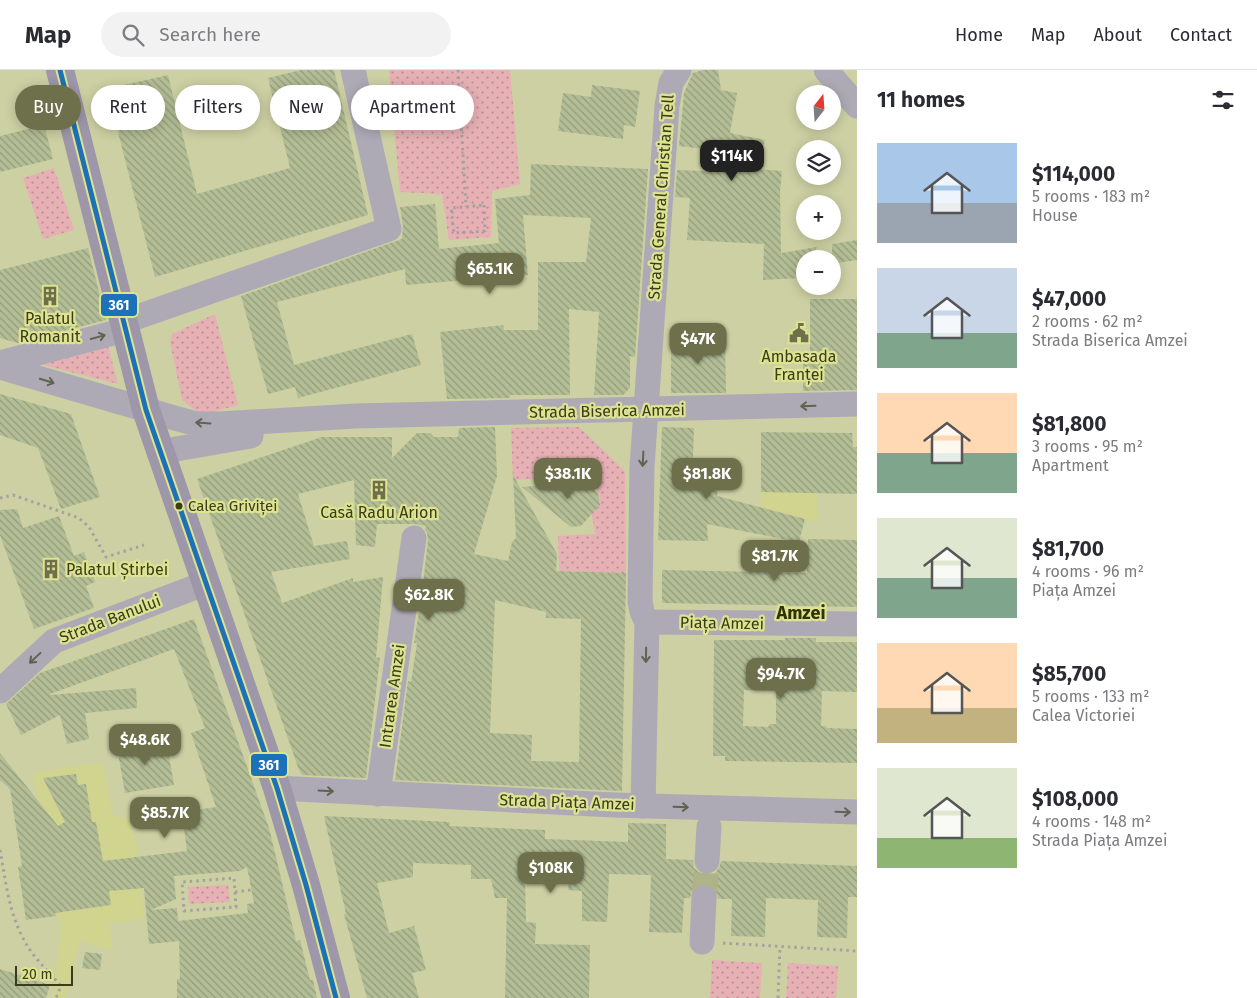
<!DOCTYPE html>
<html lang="en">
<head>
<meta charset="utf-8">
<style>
  body { margin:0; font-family:"Fira Sans",sans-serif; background:#f2f2f3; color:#2b2b33; height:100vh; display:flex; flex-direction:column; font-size:19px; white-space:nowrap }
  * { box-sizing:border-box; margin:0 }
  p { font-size:16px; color:#7c7c81 }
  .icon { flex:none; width:28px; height:28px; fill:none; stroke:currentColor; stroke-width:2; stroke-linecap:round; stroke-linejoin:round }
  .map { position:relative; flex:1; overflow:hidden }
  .panel { display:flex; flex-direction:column; background:#fff; width:400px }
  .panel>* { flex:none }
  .guide { position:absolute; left:15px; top:15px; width:475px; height:45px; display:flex; gap:10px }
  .needle { width:32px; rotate:17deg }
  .controls { position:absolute; left:796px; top:15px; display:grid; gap:10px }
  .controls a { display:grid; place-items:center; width:45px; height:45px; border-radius:50%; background:#fff; box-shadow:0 2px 12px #0003; font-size:25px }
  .scale { position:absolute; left:15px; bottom:12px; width:58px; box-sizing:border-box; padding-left:5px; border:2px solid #3a3c1a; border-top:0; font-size:14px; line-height:18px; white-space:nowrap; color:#3a3c1a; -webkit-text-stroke:4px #dde390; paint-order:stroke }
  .price { position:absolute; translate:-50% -42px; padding:0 11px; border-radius:10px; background:#6d704a; color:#fff; font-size:16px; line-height:32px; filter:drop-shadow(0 1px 2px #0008) }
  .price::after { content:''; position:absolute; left:50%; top:30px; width:15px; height:11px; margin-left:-8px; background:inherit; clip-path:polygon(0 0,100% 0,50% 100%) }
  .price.selected { background:#222; color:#fff }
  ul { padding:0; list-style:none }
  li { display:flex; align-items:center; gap:15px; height:125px; padding:0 20px }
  li span { display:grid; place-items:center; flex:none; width:140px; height:100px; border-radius:0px; color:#555 }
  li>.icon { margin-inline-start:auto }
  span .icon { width:60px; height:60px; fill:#fffc; stroke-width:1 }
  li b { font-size:21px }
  h2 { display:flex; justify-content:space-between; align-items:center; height:60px; padding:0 20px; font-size:21px }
  .tag { padding:0 18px; border-radius:22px; background:#fff; box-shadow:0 2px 12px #0003; font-size:18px; line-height:45px }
  .tag.selected { background:#6d704a; color:#fff }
  header { display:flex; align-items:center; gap:30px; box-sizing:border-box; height:70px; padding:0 25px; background:#fff; border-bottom:1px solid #e1e1e2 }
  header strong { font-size:24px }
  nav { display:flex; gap:28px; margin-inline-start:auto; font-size:18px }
  .search { width:350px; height:45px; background:#f2f2f3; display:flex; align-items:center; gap:12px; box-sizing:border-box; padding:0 18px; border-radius:28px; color:#7c7c81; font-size:19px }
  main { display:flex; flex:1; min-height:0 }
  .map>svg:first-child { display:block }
</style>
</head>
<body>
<header>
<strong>Map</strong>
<div class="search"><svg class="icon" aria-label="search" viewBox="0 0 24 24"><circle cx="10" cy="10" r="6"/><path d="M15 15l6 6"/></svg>Search here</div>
<nav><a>Home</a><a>Map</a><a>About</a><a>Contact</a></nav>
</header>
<main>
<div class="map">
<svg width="857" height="928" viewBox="0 0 857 928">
  <defs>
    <pattern id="green-dots" width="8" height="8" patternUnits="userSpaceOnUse" patternTransform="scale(1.25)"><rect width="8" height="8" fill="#e6b0b5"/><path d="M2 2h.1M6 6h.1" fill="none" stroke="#bb9092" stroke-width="1.8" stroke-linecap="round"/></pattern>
    <pattern id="building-back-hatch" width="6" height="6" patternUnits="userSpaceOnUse" patternTransform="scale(1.25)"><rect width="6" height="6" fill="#b3be96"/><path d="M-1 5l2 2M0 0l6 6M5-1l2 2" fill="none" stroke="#939c7a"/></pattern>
  </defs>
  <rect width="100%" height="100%" fill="#cdd0a3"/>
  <g fill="#d0d48e">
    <path d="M761,362H817V452L761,437Z"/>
    <path d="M102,692L113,745L129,749L137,776L144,849L109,853L113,881L80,871L65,928H53L61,859L33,703Z"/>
  </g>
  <g fill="url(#green-dots)">
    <path d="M389,0H510L520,114L492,121L491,167L449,170L442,124L400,122Z"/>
    <path d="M54,98L74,160L43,169L23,108Z"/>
    <path d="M215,244L238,335L201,345L182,330L170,272L172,264Z"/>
    <path d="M107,272L118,314L28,291Z"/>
    <path d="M579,357L625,401L626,503L559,501L558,466L595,464L591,441L600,435L596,410L583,399L559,400L553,408L513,410L511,358Z"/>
    <path d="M228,815L230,832L189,834L188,817Z"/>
    <path d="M712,890L762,893L760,928H710Z"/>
    <path d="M788,893L838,896L836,928H786Z"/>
  </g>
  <g fill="url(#building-back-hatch)" fill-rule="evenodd">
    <path d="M301,0H334L368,145L155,207L107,19L168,5L197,124L290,98L268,8Z"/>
    <path d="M703,0H718L721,20L737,23L730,63L765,70L757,99L782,101L780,121L781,183L817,177L811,189H805V199L800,208L763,210L764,174L687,170L690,128L675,127L677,100L728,102L730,82L679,76L684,23L693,3Z"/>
    <path d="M592,15L640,21L635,57L624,55L623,69L558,61L563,23L591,27Z"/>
    <path d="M44,55L53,89L0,102V66Z"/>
    <path d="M531,94L648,99L635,287L630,286V318L623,325H594L599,242L569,239L570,325H510V328L447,329L440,262L503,255L504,260H538V192H586L591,148L523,145L528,205L406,215L405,199L277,232L294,295L412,264L421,295L298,328L295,317L268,324L241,226L402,169L403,156L400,137L435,134L439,179L499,173L495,129L530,125Z"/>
    <path d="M857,170V190L832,194V174Z"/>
    <path d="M88,178L106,250L18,273L0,268V200Z"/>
    <path d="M810,229H857V320L803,321V291H810Z"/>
    <path d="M671,266H725L726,323H671Z"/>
    <path d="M0,324L71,344L100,427L61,439L38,378L0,365Z"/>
    <path d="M495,357L497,406L474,484L508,491L512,472L516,468L513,405L557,484L556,501L626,503L622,721L395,710L408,611L411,612L417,573H414L422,523L428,470L427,463L425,460L426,456L416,454H377L375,477L356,475L354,410L298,424L314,476L347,471L350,489L271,502L282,533L353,508V512L383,507L376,588L380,587L366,708L302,705L299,700L197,409L322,367H392V388L417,363H430L434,367H458L459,358ZM495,530L546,542V548L581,549L579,692L531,691L532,665L490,663Z"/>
    <path d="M662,357L694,358L692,415L719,414L717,426L805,449L799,472L707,454L708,471L658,470Z"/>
    <path d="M761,362L852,363L853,377H857V424L761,422Z"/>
    <path d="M576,405L598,423L600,435L581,456L571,457L522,417L561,414L568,407Z"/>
    <path d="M17,439L23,458L59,446L74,486L84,482L95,512L86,516L94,538L34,559L0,465V440Z"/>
    <path d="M808,469L857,470V537L662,533V500L807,503Z"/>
    <path d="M194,549L269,758L296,871L300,870L310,910H313L317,928H177V909H180L179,871L149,874L144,818L109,821L111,835L55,843L56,846L26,850L18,797L22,796L10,719L0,710V683L58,756L65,752L43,708L76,704L78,715L86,714L92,752H96L103,791L187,781L182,742L216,737L191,663L205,658L174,579L50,624V625L136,618L137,638L85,643L89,669L67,674L60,645L21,665L6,634L40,603ZM247,797L254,833L247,834L248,843L178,851L177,838L151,840L176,829L174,806L240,801Z"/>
    <path d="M785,568H816V572H857V622L822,621L821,656H826L827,658L857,659V693L725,691V686H713L714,570H785ZM744,620L776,621V654H770L768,657L743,656Z"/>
    <path d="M166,669L174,715L125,723L117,677Z"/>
    <path d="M324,746L450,752L449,756L545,760V769L628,772V753L666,754V789L693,790L694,798L700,803L707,805L714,804L719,798L721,791L857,796V827H848L847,868L817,867L818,830L766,828L765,867L731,866L732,829H718L717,822L712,816L704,814L697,816L692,820L690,828H684L682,863L649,862L651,805L609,804L607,852L582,851V821L568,820L569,812L525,809L526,852L536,853L535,874L590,875L589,928H505L507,828H495L491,809H471V795L413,793V807L377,813L389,863L414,856L426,900L412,903L419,928H367L344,844H346Z"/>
    <path d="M85,882L102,884L100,900L82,898Z"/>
    <path d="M0,899L50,915L46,928H0Z"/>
  </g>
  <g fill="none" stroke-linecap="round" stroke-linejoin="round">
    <path stroke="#b0b288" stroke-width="25" stroke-dasharray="25 12" stroke-linecap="butt" d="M704,828L707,791"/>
    <g stroke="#a3a2a0" stroke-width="3" stroke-dasharray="2.5 4" stroke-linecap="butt">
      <path d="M458,0L466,137"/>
      <path d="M484,135L485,161L454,163L451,138Z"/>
      <path d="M0,428L13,425L79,448L89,457L106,487L144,475"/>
      <path d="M0,780C6,814 10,851 30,880C39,893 51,904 61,916L56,928"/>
      <path d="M235,822L236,837L184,841L182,812L234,808L235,822L251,820"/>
      <path d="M723,873L857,881"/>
      <path d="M778,928L780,876"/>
    </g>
    <g stroke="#adaab6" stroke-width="25">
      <path d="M826,0L857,36"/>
      <path d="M123,252L389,159L353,0"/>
      <path d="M0,293L125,260"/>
      <path d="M0,297L178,349L197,354H219L356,346L857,334"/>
      <path d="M159,382L251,366"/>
      <path d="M647,552L857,554"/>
      <path d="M0,621L54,571L206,513"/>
      <path d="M277,718L614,735L857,742"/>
      <path d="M378,724L414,468"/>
      <path d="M643,736L647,552L642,542L640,531L642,397L667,36L671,13L679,0"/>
      <path d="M707,791L709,757"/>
      <path d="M702,872L704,828"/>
    </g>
    <path stroke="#9d97a9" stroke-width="28" d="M60,0L146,340L277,718L306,815L336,928"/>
    <defs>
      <path id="bus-1" d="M60,0L146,340L277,718L306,815L336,928"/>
    </defs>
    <use href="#bus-1" stroke="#dde390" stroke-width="9"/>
    <use href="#bus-1" stroke="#1d71b8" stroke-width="5"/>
  </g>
  <defs><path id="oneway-shaft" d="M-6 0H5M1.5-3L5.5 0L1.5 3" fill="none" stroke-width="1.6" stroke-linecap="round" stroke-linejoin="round" transform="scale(1.25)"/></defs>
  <g stroke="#626251">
    <use href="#oneway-shaft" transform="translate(98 267) rotate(-15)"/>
    <use href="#oneway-shaft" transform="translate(47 311) rotate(17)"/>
    <use href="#oneway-shaft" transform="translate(808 336) rotate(178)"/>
    <use href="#oneway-shaft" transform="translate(203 353) rotate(-176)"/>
    <use href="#oneway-shaft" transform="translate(643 389) rotate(93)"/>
    <use href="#oneway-shaft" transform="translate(646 585) rotate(91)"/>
    <use href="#oneway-shaft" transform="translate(35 588) rotate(137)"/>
    <use href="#oneway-shaft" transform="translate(326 721) rotate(3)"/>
    <use href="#oneway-shaft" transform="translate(681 737) rotate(2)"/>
    <use href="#oneway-shaft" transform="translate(843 742) rotate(2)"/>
  </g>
  <defs>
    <symbol id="building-bare" viewBox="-9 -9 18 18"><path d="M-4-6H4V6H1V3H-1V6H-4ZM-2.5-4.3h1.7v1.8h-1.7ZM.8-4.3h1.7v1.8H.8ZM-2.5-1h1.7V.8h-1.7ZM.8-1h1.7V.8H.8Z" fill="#6d704a" stroke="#dde390" stroke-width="2.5" paint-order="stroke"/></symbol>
    <symbol id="civic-bare" viewBox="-9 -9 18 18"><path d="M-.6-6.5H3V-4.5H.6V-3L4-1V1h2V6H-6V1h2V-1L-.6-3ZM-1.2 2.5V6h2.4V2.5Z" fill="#6d704a" stroke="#dde390" stroke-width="2.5" paint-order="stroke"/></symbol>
  </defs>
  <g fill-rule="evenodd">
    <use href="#building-bare" x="36" y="212" width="28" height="28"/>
    <use href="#civic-bare" x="785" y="249" width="28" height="28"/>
    <use href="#building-bare" x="365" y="406" width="28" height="28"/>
    <use href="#building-bare" x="37" y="485" width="28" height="28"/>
  </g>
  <circle fill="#3a3c1a" stroke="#dde390" stroke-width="2" cx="179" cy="436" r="4.5"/>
  <g text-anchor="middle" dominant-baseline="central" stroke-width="4.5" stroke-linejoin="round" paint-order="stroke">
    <g font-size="15" fill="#3a3c1a" stroke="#dde390" text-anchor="start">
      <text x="188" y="436">Calea Griviței</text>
    </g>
    <g font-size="16" fill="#3a3c1a" stroke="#dde390">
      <text transform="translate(661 127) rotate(-86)">Strada General Christian Tell</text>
      <text transform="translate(607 341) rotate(-1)">Strada Biserica Amzei</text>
      <text transform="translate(110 549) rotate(-21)">Strada Banului</text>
      <text transform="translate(722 553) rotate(1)">Piața Amzei</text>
      <text transform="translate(392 626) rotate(-82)">Intrarea Amzei</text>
      <text transform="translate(567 732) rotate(2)">Strada Piața Amzei</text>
    </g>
    <g font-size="16" fill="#3a3c1a" stroke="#dde390">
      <text x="50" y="248">Palatul<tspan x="50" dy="18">Romanit</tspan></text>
      <text x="799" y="286">Ambasada<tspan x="799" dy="18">Franței</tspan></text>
      <text x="379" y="442">Casă Radu Arion</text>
      <text x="66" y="499" text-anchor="start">Palatul Știrbei</text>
    </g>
    <g font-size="18" font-weight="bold" fill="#303204" stroke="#dde390">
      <text x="801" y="543">Amzei</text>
    </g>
  </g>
  <g stroke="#dde390" stroke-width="2">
    <rect x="100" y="223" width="38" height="24" rx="5" fill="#1d71b8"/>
    <rect x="250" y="683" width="38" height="24" rx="5" fill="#1d71b8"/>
  </g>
  <g font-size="14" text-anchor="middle" font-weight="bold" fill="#fff">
    <text x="119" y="240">361</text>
    <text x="269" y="700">361</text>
  </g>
</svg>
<div class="controls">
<a><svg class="needle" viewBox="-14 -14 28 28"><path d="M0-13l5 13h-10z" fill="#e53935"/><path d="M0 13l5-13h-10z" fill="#7c7c81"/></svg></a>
<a><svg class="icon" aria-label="layers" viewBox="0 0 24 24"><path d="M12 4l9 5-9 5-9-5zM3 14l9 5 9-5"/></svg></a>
<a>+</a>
<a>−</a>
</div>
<div class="scale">20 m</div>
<b class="price selected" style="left:732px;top:112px">$114K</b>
<b class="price" style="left:490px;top:225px">$65.1K</b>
<b class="price" style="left:698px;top:295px">$47K</b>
<b class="price" style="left:568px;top:430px">$38.1K</b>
<b class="price" style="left:707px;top:430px">$81.8K</b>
<b class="price" style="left:775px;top:512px">$81.7K</b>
<b class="price" style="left:429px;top:551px">$62.8K</b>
<b class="price" style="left:781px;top:630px">$94.7K</b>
<b class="price" style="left:145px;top:696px">$48.6K</b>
<b class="price" style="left:165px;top:769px">$85.7K</b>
<b class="price" style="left:551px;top:824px">$108K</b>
<div class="guide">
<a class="tag selected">Buy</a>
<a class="tag">Rent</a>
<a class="tag">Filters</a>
<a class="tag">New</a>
<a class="tag">Apartment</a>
</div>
</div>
<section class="panel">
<h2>11 homes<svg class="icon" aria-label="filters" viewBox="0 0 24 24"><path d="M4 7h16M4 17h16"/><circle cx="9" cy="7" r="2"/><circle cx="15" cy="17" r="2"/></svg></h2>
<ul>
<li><span style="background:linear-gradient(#a9c7e8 60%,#9aa5b1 0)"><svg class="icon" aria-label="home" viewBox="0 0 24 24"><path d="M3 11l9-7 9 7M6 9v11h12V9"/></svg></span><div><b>$114,000</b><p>5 rooms · 183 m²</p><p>House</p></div></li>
<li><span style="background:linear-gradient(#c9d6e8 65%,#7fa58c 0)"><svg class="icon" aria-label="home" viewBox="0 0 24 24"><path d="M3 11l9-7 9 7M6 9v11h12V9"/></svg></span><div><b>$47,000</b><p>2 rooms · 62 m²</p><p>Strada Biserica Amzei</p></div></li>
<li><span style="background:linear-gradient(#ffd9b3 60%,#7fa58c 0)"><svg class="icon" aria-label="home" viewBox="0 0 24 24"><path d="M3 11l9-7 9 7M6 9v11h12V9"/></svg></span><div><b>$81,800</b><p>3 rooms · 95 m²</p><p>Apartment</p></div></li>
<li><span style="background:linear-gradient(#dfe7d0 60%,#7fa58c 0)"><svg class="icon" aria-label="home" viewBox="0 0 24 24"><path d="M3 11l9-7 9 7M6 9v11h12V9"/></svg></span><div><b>$81,700</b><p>4 rooms · 96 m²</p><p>Piața Amzei</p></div></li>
<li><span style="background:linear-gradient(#ffd9b3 65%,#c2b280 0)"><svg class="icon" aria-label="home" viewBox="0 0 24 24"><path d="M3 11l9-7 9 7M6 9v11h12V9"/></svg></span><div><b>$85,700</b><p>5 rooms · 133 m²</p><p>Calea Victoriei</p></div></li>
<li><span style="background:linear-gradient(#dfe7d0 70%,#8fb573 0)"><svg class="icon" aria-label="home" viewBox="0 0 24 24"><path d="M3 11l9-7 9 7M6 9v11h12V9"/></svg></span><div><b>$108,000</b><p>4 rooms · 148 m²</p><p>Strada Piața Amzei</p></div></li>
</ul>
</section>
</main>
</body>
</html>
